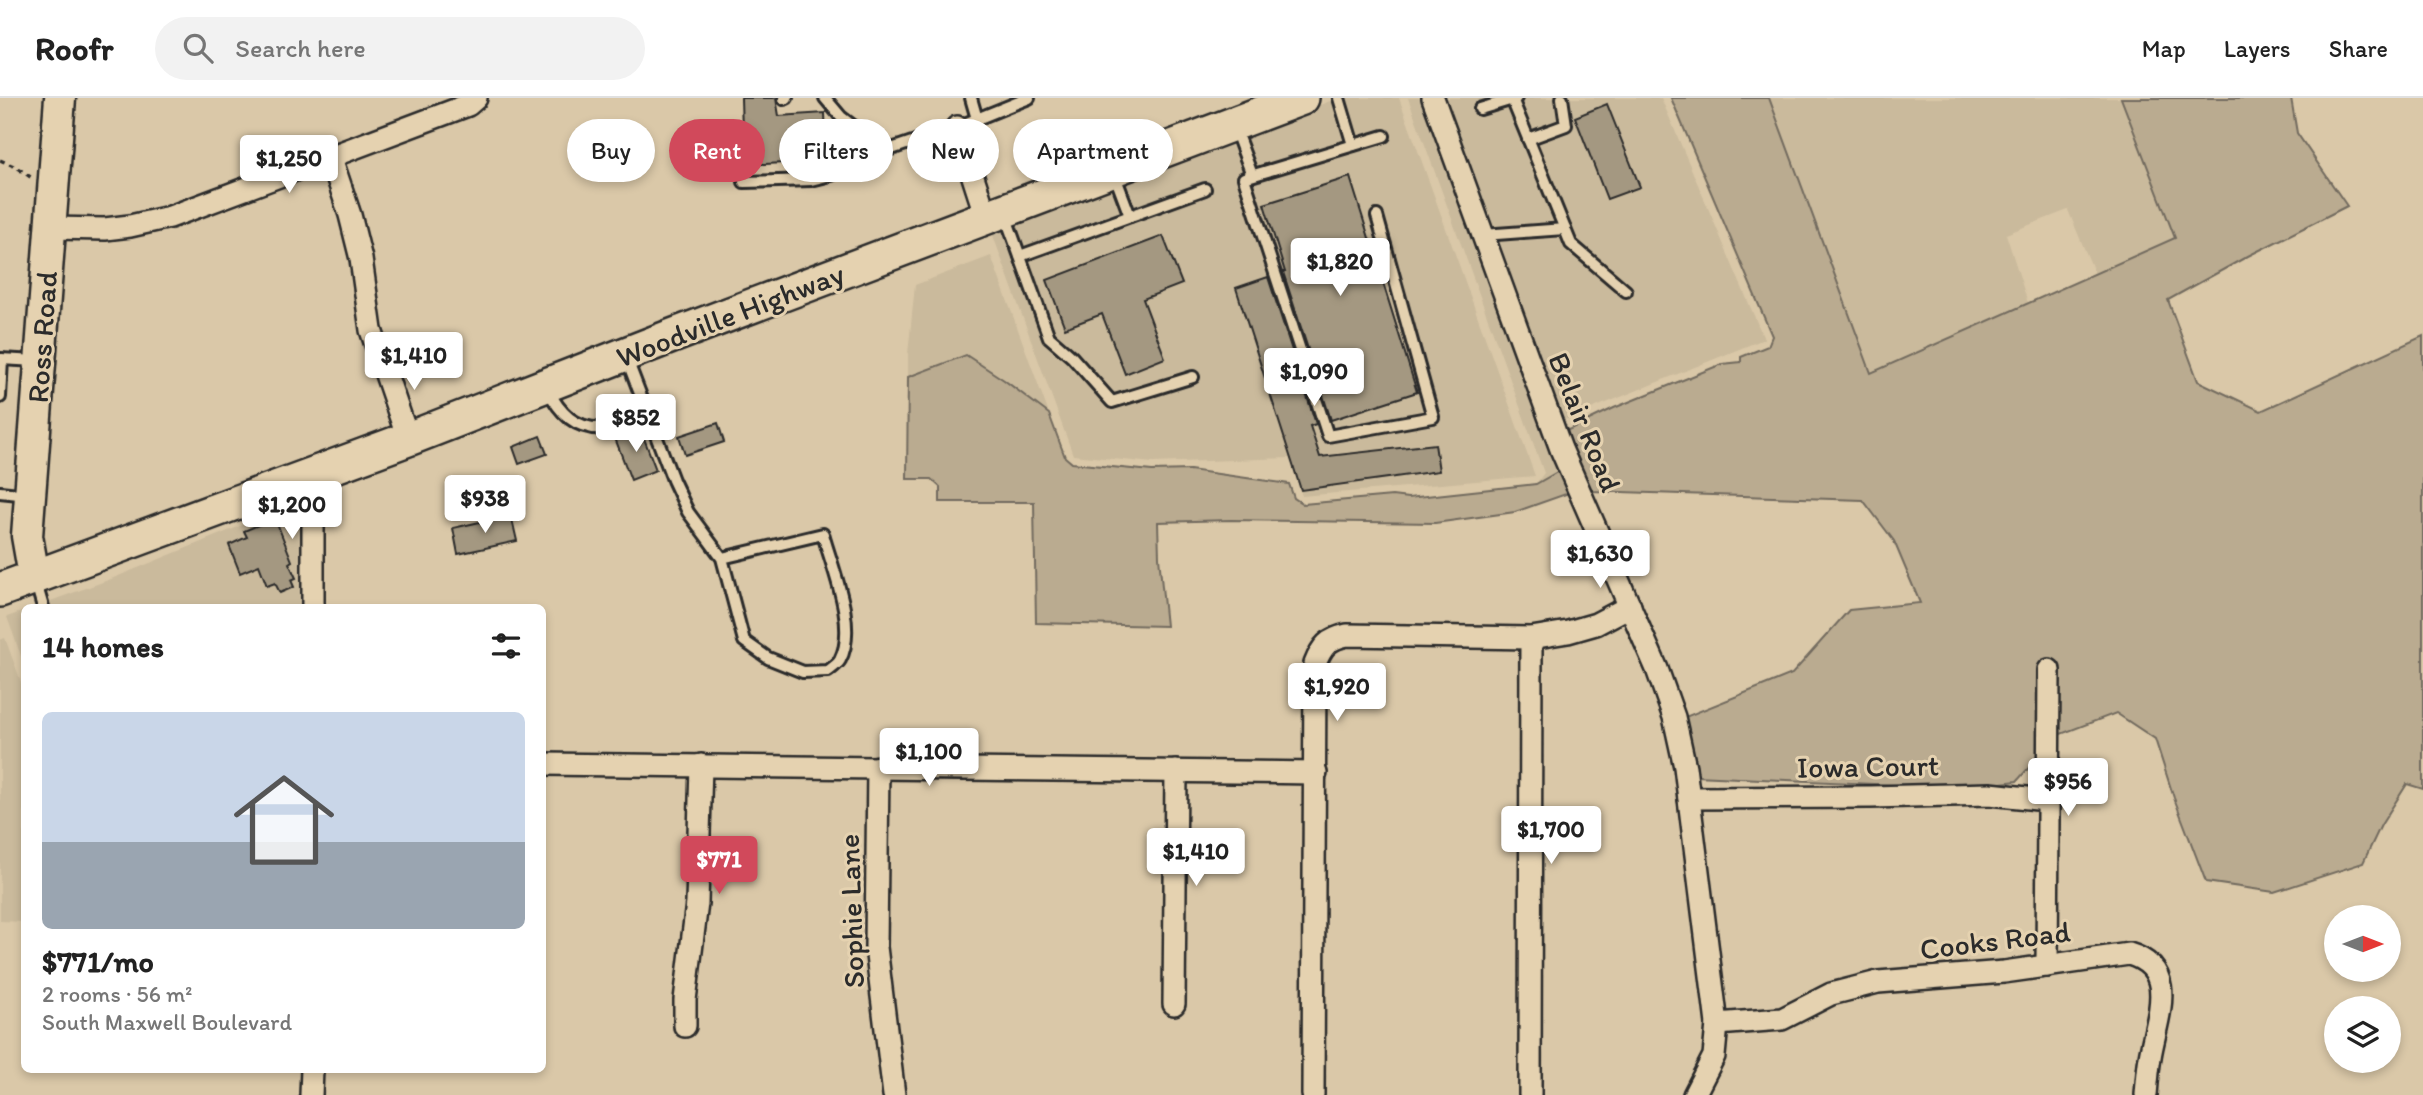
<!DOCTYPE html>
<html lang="en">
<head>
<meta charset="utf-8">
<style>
  body { margin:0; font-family:Itim,sans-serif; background:#f2f2f2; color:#222; height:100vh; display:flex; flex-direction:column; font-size:26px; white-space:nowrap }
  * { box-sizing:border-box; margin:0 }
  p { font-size:23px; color:#767676 }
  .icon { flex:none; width:38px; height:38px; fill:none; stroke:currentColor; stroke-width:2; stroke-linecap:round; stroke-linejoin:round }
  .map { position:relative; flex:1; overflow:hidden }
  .side { position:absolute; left:21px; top:506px; width:525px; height:469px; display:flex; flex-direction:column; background:#fff; border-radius:10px; box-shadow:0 4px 10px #0003 }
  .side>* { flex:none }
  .guide { position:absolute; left:567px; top:21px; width:665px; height:63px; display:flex; gap:14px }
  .needle { width:46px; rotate:90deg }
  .fabs { position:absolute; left:2324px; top:807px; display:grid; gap:14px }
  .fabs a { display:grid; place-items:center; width:77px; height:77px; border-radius:50%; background:#fff; box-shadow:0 4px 10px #0003; font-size:35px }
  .price { position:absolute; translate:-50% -60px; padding:0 16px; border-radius:7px; background:#fff; color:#222; font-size:23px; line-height:46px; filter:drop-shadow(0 2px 4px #0008) }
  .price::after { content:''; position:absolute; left:50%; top:42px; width:21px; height:16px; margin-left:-10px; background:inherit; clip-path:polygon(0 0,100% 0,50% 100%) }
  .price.active { background:#d1495b; color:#fff }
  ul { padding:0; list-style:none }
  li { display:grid; align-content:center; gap:14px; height:371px; padding:0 21px }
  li+li { border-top:2px solid #e0e0e0 }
  li span { display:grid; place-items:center; height:217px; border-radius:10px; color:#555 }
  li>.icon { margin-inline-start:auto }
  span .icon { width:126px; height:126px; fill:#fffc; stroke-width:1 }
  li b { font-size:30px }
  h2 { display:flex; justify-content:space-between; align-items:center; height:84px; padding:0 21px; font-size:30px }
  .chip { padding:0 24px; border-radius:32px; background:#fff; box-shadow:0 4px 10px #0003; font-size:24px; line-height:63px }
  .chip.active { background:#d1495b; color:#fff }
  header { display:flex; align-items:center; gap:42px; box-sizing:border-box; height:98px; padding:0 35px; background:#fff; border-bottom:2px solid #e0e0e0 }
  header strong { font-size:33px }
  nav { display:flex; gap:38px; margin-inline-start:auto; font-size:24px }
  .search { width:490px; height:63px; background:#f2f2f2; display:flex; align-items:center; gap:18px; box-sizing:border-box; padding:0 24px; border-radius:38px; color:#767676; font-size:26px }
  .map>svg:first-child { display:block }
</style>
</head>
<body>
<header>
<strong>Roofr</strong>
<div class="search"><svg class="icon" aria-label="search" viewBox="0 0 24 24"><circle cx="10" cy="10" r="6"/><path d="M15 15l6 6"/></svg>Search here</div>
<nav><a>Map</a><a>Layers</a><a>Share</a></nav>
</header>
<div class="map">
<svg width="2423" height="997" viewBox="0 0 2423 997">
  <rect width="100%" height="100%" fill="#dac8a8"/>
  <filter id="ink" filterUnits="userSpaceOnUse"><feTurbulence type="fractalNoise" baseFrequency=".0143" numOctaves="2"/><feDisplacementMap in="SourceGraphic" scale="14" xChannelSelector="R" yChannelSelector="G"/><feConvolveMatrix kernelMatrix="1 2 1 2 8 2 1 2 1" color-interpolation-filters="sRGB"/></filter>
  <g filter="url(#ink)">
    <g fill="#caba9c">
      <path d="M1338,0H1399L1535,378L1302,398L1290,360L1153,365L1073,357L991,132Z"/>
      <path d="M1408,0H1422L1559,373L1545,382L1538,383L1544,375Z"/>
      <path d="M1445,0H1661L1764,241L1564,322Z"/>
      <path d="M1769,0H2121L2176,140L2095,176L2068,112L2006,136L2028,205L1870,275Z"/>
      <path d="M991,158L1049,316L1004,282L966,257L908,279V256L915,187Z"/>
      <path d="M294,406L306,432L303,509H34L111,481Z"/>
      <path d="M24,513V566L7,519Z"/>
      <path d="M5,540L24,592V824L0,823V542Z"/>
    </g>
    <g fill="#baab90" stroke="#726b5e" stroke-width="2">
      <path d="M1671,0H1769L1871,275L2175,140L2121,0H2291L2297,35L2347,108L2248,158L2168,202L2198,283L2261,313L2423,238V691L2407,686L2381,727L2363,765L2274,794L2206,784L2174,700L2155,641L2116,615L2058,637L2017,683L1961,690L1696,678L1685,619L1792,576L1849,512L1920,505L1894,443L1863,402L1591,393L1566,333L1614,310L1722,266L1741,264V259L1768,248L1772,238Z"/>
      <path d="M966,257L1004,282L1049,316L1065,359L1072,365L1152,373L1190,372L1289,386L1294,400L1303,406L1392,398L1408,400L1536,386L1559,373L1569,395L1515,414L1435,425L1231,422L1158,424L1159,459L1166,528L1036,525L1034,404H940V389L931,381H907L908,279Z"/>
    </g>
    <g fill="#a49881" stroke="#2b2b2b" stroke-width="2">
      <path d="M741,0H776L779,18L825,15L827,63L743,67Z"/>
      <path d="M1607,6L1640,89L1607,101L1575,19Z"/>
      <path d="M1350,79L1417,294L1331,322L1283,174H1285L1264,106Z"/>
      <path d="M1163,138L1182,186L1143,201L1165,260L1125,276L1102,216L1065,230L1047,182Z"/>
      <path d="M1268,179L1316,326L1310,328L1320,359L1435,346L1439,373L1301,392L1236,190Z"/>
      <path d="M718,325L724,344L685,357L679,338Z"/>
      <path d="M640,330L656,372L631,382L615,340Z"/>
      <path d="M540,338L547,356L519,366L513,349Z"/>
      <path d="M511,417L517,443L458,456L453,430Z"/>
      <path d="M275,420L292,463L289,465L296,480L291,482L294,489L280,495L275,485L267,488L259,467L240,475L229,447L247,439L244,433Z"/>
    </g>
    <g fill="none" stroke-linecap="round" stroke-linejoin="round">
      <defs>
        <g id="lane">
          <path d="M825,0L841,19L886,53"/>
          <path d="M971,0L977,21"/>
          <path d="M1339,0L1353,47"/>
          <path d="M784,1L787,0"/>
          <path d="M1512,1L1571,146L1626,193"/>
          <path d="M1480,11L1516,0"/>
          <path d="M1235,31L1252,77"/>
          <path d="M1528,41L1566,27L1562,0"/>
          <path d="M1114,75L1130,118"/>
          <path d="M744,84L811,82L831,77L865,60L962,27L1029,0"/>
          <path d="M1005,117L1049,239L1072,259L1112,304L1193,279"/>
          <path d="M1377,118L1433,319L1328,338L1244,80L1384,38"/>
          <path d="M1483,137L1565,131"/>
          <path d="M1020,158L1205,91"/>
          <path d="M626,259L673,382L688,414L722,460L744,543L768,560L803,574L828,573C832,570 838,566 840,562C858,528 832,470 823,436L722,460"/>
          <path d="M0,261L37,263"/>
          <path d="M547,290C559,314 575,333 606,330C619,329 635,320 648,316"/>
          <path d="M0,299L2,261"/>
          <path d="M0,394L28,397"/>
          <path d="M35,482L43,509"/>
        </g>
        <g id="street">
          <path d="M1433,0L1561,351L1657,571L1674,619L1685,669L1717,926L1714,958L1694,997"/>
          <path d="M957,29L986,119"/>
          <path d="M331,60L350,117L361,161L371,232L408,341"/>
          <path d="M51,130L105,131L130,128L170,119L468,7L476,0"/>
          <path d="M313,377V509"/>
          <path d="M542,666L1316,675"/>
          <path d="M878,669L876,849L894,997"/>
          <path d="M1689,700L1871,699L1990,696L2047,702"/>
          <path d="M2047,868L2049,572"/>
          <path d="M1174,906L1176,673"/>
          <path d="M1717,926L1782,921L1831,896L1878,884L2004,874L2129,856C2180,871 2156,921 2150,959C2148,971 2147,984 2146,997"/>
          <path d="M685,928V902L697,805L701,667"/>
          <path d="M311,997L312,971"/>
          <path d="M1313,997L1315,566C1322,548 1328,541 1347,537L1531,540L1568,534L1596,526L1630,508"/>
          <path d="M1530,997L1531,540"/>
        </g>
        <path id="secondary" d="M34,478L27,438L60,0"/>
        <path id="primary" d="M0,492L408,341L672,238L1302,0"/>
      </defs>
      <use href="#lane" stroke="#2b2b2b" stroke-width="16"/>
      <use href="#street" stroke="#2b2b2b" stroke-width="26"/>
      <use href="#secondary" stroke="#2b2b2b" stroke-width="35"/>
      <use href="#primary" stroke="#2b2b2b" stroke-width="38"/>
      <path stroke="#2b2b2b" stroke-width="3.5" stroke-dasharray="5 5" stroke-linecap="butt" d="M0,62L16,69L32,80"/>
      <use href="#lane" stroke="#e5d2b0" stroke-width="10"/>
      <use href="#street" stroke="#e5d2b0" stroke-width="21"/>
      <use href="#secondary" stroke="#e5d2b0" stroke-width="30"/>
      <use href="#primary" stroke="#e5d2b0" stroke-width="33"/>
    </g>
  </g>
  <g text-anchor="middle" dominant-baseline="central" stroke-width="6" stroke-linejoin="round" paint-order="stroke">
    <g font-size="30" fill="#2b2b2b" stroke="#e5d2b0">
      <text transform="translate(730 217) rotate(-21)">Woodville Highway</text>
      <text transform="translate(42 239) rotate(-86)">Ross Road</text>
      <text transform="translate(1585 324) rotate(68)">Belair Road</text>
      <text transform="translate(1868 668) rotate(-1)">Iowa Court</text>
      <text transform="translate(851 813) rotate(-92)">Sophie Lane</text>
      <text transform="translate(1995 842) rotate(-7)">Cooks Road</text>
    </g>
  </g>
</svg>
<div class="fabs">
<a><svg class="needle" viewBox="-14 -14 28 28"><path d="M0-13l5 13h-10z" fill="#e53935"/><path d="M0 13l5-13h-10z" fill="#767676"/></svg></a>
<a><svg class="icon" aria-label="layers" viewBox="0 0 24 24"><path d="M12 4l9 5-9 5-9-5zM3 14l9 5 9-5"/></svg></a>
</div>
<b class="price" style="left:289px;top:97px">$1,250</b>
<b class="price" style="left:1340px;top:200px">$1,820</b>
<b class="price" style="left:414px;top:294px">$1,410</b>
<b class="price" style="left:1314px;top:310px">$1,090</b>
<b class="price" style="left:636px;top:356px">$852</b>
<b class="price" style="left:485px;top:437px">$938</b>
<b class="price" style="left:292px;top:443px">$1,200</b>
<b class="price" style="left:1600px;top:492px">$1,630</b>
<b class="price" style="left:1337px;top:625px">$1,920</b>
<b class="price" style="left:929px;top:690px">$1,100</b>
<b class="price" style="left:2068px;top:720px">$956</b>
<b class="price" style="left:1551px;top:768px">$1,700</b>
<b class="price" style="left:1196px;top:790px">$1,410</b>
<b class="price active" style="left:719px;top:798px">$771</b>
<div class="guide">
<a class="chip">Buy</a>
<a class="chip active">Rent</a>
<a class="chip">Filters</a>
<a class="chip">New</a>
<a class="chip">Apartment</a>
</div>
<section class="side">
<h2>14 homes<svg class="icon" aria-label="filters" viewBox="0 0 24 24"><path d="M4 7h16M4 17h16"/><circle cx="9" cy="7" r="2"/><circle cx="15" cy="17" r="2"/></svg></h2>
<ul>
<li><span style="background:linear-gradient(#c9d6e8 60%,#9aa5b1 0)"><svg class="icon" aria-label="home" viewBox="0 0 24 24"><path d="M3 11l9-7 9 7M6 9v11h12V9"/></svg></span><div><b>$771/mo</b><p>2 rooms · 56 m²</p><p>South Maxwell Boulevard</p></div></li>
</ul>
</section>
</div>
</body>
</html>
